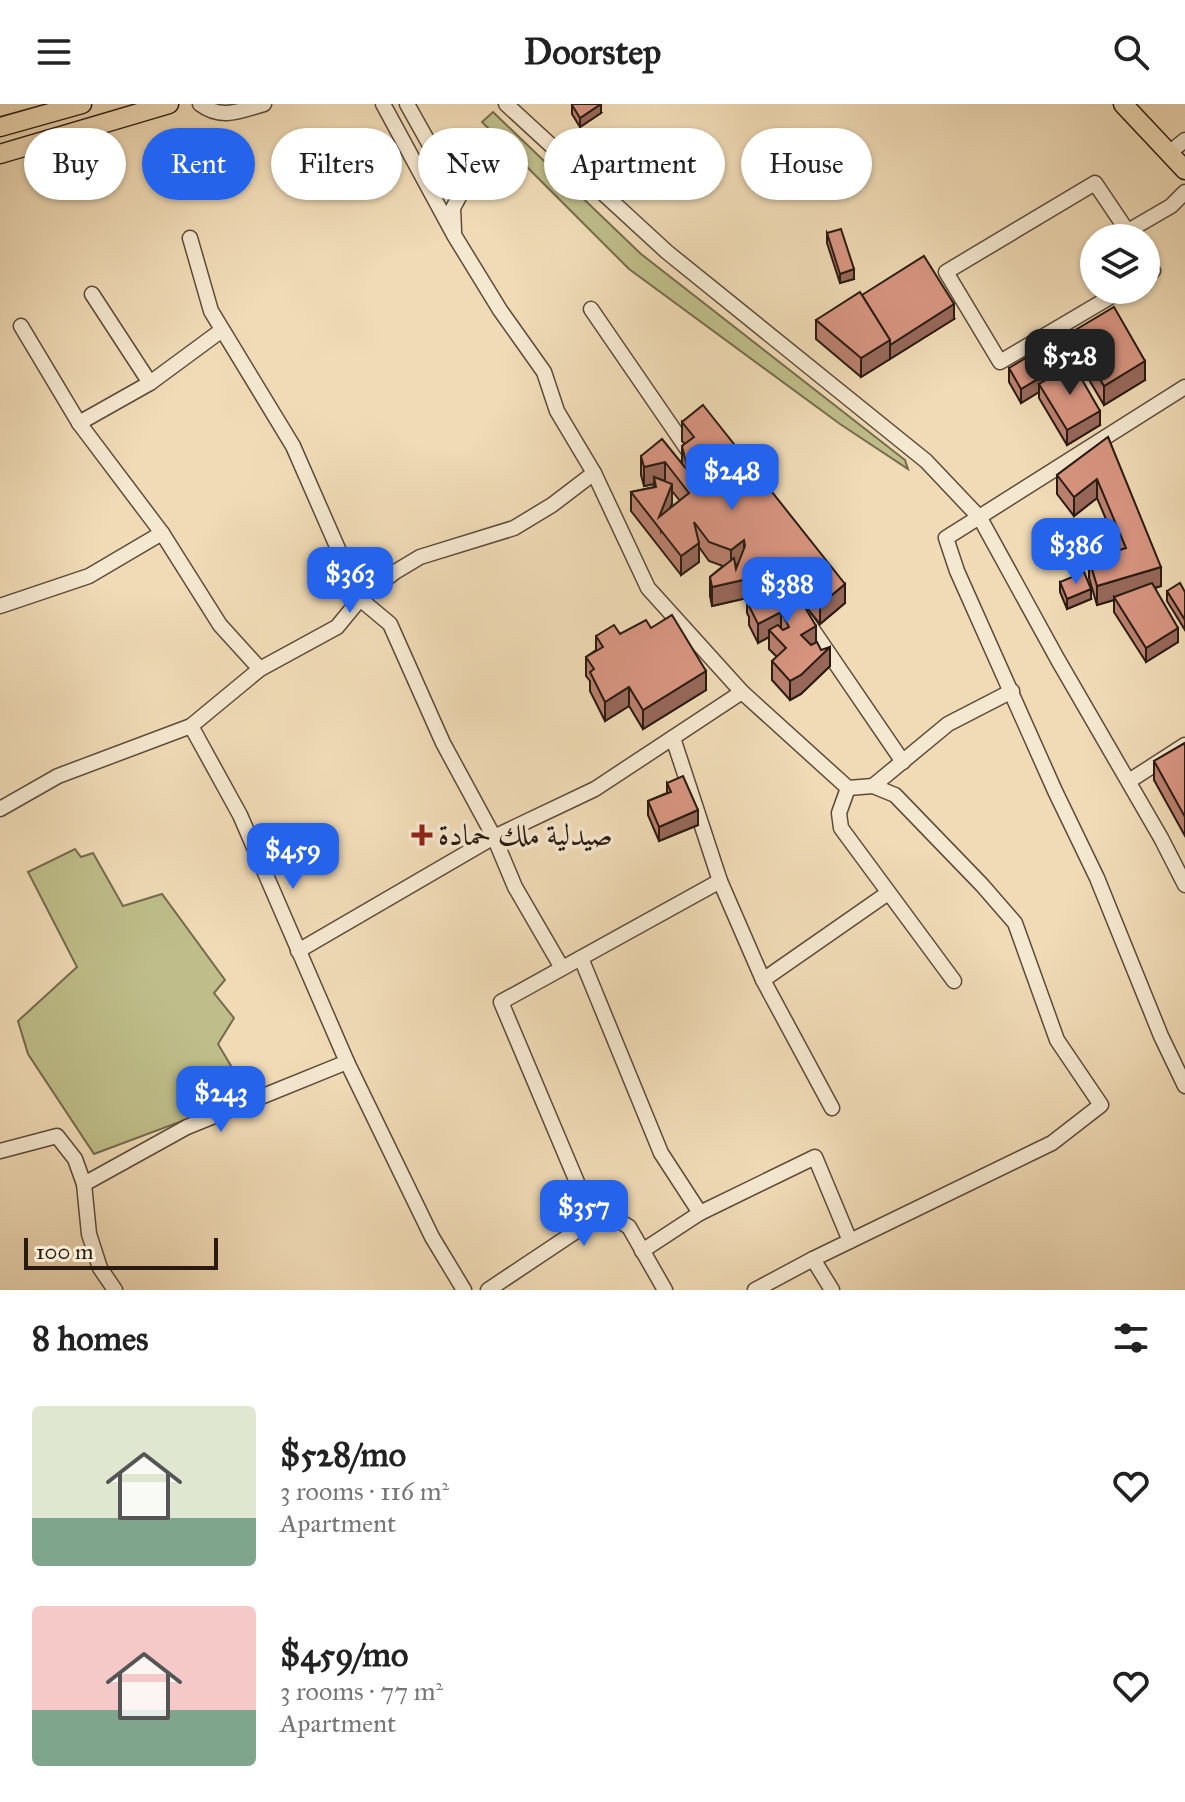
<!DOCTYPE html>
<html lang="en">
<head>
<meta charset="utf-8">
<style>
  body { margin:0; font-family:"IM FELL Great Primer",Amiri,serif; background:#f6f6f6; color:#222; height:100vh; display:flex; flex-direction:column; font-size:30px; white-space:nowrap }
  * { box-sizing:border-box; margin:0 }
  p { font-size:26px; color:#767676 }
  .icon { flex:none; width:44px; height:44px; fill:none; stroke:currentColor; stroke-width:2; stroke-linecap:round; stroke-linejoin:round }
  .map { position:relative; height:1186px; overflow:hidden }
  .panel { display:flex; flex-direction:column; background:#fff; flex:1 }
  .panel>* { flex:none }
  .top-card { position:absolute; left:24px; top:24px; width:1138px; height:72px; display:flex; gap:16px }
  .buttons { position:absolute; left:1080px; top:120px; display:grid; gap:16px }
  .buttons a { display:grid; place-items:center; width:80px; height:80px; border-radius:50%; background:#fff; box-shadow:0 2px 6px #0004; font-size:40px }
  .scale { position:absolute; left:24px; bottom:20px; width:194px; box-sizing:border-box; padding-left:8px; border:4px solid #2a1b11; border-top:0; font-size:22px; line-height:28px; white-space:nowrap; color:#2a1b11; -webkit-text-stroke:6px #f5e8d0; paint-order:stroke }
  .price { position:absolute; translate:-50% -68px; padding:0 18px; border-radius:16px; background:#2563eb; color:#fff; font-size:26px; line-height:52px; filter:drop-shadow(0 2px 4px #0008) }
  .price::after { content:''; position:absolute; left:50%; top:48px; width:24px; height:18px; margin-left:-12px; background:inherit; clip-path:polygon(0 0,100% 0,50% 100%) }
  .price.active { background:#222; color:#fff }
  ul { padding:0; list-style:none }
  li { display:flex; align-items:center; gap:24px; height:200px; padding:0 32px }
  li span { display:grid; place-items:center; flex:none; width:224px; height:160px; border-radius:8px; color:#555 }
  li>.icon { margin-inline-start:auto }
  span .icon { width:96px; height:96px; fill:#fffc; stroke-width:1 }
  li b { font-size:34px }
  h2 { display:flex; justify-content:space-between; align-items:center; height:96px; padding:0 32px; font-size:34px }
  .tag { padding:0 28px; border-radius:36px; background:#fff; box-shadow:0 2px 6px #0004; font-size:28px; line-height:72px }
  .tag.active { background:#2563eb; color:#fff }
  header { display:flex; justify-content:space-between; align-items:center; height:104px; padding:0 32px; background:#fff; font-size:36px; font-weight:700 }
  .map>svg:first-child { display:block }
</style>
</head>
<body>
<header><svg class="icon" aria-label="menu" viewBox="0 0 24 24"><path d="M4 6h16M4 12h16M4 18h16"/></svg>Doorstep<svg class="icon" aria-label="search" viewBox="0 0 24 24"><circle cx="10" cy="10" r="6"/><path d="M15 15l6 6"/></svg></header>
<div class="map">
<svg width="1185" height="1186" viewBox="0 0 1185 1186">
  <rect width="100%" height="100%" fill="#f0dbb6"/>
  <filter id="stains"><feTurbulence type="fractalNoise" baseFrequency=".0025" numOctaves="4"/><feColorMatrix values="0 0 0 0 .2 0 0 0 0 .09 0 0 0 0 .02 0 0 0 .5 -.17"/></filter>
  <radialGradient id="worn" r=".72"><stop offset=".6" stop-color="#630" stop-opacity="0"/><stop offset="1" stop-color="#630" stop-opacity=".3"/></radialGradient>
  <g fill="#bfbe8a" stroke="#746c4e" stroke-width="2">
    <path d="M493,8L641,150L905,356L908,365L840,320L629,165L482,18Z"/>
    <path d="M75,745L81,753L93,749L123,802L162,790L225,876L214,889L234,914L218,940L249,992L94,1050L28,950L18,917L77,863L28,768Z"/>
  </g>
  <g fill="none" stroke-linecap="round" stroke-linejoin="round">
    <defs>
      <g id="minor">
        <path d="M200,0C221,16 240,7 264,0"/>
        <path d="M383,0L454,131L500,206L544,268L557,307L594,369L648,484L742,588L848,684L873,682L895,691L982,781L1015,819L1057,936L1101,1001L1052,1039L813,1155L755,1186"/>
        <path d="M407,0L459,93L453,104L454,127"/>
        <path d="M506,0L667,148L926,357L980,414L1058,556L1161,734L1185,781"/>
        <path d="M1169,49L1185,36"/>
        <path d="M1128,127L1171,102L1185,88"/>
        <path d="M190,134L211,207L293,342L360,495L390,520L443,639L494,733L515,783L562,864"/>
        <path d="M1146,156L1153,167L1146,172"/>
        <path d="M1122,186L1000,258L946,168L1095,79L1132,134"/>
        <path d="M92,190L150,279"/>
        <path d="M591,205L694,355"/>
        <path d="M21,222L79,319L162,429L220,521L260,565"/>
        <path d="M1185,283L946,434L957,467L1055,687L1097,774L1161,932L1185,982"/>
        <path d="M79,319L150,279L222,226"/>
        <path d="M0,502L89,472L162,429"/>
        <path d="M806,516L903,658"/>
        <path d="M191,622L260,565L337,523L360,495L395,468L420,453L514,424L552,401L594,369"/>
        <path d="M673,634L720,777L763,876L832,1004"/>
        <path d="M1129,677L1185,641"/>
        <path d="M873,682L948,620L1012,587"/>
        <path d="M848,684L839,709L841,724L954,877"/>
        <path d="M0,705L58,672L191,622L240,711L347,958L432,1133L464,1186"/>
        <path d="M298,847L494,733L595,685L742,588"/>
        <path d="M581,854L661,1049L700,1109L642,1147"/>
        <path d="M763,876L888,789"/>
        <path d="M0,1047L57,1032L75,1055L84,1080L89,1130L100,1164L115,1186"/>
        <path d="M84,1080L187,1023L347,958"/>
        <path d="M700,1109L815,1053L850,1137"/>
        <path d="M593,1116L501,898L720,777"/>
        <path d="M813,1155L832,1186"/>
        <path d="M488,1186L596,1114L613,1113L629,1123L665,1186"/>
      </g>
      <g id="major">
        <path d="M1123,0L1185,66"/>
        <path d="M0,23L82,0"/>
        <path d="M0,50L169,0"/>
      </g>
    </defs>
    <use href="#minor" stroke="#5c4b3a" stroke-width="17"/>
    <use href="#major" stroke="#2a1b11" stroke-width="21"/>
    <use href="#minor" stroke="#f5e8d0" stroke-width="14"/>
    <use href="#major" stroke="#f0dbb6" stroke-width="18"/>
  </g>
  <g fill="#ba806f" stroke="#2a1b11" stroke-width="2" fill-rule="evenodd">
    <path d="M572,1L601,9L580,23L572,10Z"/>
    <path d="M827,129L854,175L840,179L827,139Z"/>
    <path d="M862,191L954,215L861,273L816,235V216Z"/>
    <path d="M1072,228L1145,276L1104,301L1072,247Z"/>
    <path d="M1009,264L1051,273L1100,321L1067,341L1039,294V288L1021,299L1009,278Z"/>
    <path d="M682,318L845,499L820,520L800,495L816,538L830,562L801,590L790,596L772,576V557L777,553L769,545V533L758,539L749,521V513L747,509V494L712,502L710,492V473L723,462L709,457L699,443V458L681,471L631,407V388L654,383V380L644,382L641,371V352L682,360V342L685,340L682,337ZM672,387L680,397L670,404L672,399Z"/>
    <path d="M1108,333L1161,482L1155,484L1178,538L1146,558L1114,508V496L1097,501L1089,474V455L1119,446L1097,394L1074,412L1057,390V371Z"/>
    <path d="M1060,478L1091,495L1067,505L1060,488Z"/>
    <path d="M1167,487L1185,488V526L1167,497Z"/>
    <path d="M651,524L706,586L643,625L629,602L605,617L590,587V577L586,572V553L596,546V532L620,530Z"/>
    <path d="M1185,639V732L1154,676V657Z"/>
    <path d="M667,679L698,721L659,737L648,711V697L667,689Z"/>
  </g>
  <g fill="#97685a" stroke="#2a1b11" stroke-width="2">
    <path d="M601,0V9L580,23V14Z"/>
    <path d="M854,165V175L840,179V170Z"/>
    <path d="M954,200V215L890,255V241Z"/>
    <path d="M890,236V255L861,273V254Z"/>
    <path d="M1145,257V276L1104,301V282Z"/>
    <path d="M1051,267V281L1039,280V288L1021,299V285Z"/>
    <path d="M1100,307V321L1067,341V326Z"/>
    <path d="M665,358V377L654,373V380L644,382V363Z"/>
    <path d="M1097,375V394L1074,412V393Z"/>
    <path d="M672,380V399L661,427L659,413Z"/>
    <path d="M744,436V455L731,465V446Z"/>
    <path d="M699,439V458L681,471V452Z"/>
    <path d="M1161,463V482L1116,495L1114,493V496L1097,501V482Z"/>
    <path d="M791,465V484L747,490V494L712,502V483Z"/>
    <path d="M845,480V499L820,520V501Z"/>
    <path d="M1091,485V495L1067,505V495Z"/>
    <path d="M781,508V527L769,526V533L758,539V520Z"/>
    <path d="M816,522V541L801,550V531Z"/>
    <path d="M1178,524V538L1146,558V544Z"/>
    <path d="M830,543V562L801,590L790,596V577Z"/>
    <path d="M706,567V586L643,625V606Z"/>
    <path d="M629,583V602L605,617V598Z"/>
    <path d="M698,706V721L659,737V723Z"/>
  </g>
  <g fill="#d89581" stroke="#2a1b11" stroke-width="2">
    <path d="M573,0H601L580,14L572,1Z"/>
    <path d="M841,125L854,165L840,170L827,129Z"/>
    <path d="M924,152L954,200L890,241V236L862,191Z"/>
    <path d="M860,188L890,236L861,254L816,216Z"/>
    <path d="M1114,203L1145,257L1104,282L1072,228Z"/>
    <path d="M1039,246L1051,267L1021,285L1009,264Z"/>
    <path d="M1073,260L1100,307L1067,326L1039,280Z"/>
    <path d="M703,301L845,480L820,501L791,465L712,483L710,473L734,454L736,465L745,442L744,436L731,446L709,438L694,418L699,439L681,452L631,388L656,383L654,373L672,380L659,413L689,389L665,358L644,363L641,352L662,335L688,367L682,342L694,333L682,318Z"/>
    <path d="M1108,333L1161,463L1097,482L1089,455L1126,444L1097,375L1074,393L1057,371Z"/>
    <path d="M784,468L816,522L801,531L811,541L817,538L821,546L830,543L801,571L790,577L772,557L786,544L769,526L778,521L783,526L789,523L781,508L758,520L749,502L752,499L747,490Z"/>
    <path d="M1084,468L1091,485L1067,495L1060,478Z"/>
    <path d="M1152,479L1178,524L1146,544L1114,493Z"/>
    <path d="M1180,479L1185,488V516L1167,487Z"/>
    <path d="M672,511L706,567L643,606L629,583L605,598L590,568L594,565L586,553L603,543L596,532L614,521L620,530L646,516L651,524Z"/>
    <path d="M1185,639V713L1154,657Z"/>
    <path d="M683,672L698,706L659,723L648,697L671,688L667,679Z"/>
  </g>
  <path fill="#8f2418" stroke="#f5e8d0" stroke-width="3" d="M418 719h8v8h8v8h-8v8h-8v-8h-8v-8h8z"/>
  <g text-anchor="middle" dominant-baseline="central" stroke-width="7" stroke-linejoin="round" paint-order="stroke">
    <g font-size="30" fill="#2a1b11" stroke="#f5e8d0" text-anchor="start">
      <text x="438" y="731">صيدلية ملك حمادة</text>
    </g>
  </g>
  <rect width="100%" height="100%" filter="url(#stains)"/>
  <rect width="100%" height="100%" fill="url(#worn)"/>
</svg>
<div class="buttons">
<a><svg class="icon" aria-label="layers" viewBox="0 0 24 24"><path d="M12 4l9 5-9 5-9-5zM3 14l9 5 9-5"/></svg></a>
</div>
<div class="scale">100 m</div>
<b class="price active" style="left:1070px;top:293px">$528</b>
<b class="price" style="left:732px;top:408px">$248</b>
<b class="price" style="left:1076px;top:482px">$386</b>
<b class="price" style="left:350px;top:511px">$363</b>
<b class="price" style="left:787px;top:521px">$388</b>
<b class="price" style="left:293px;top:787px">$459</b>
<b class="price" style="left:221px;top:1030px">$243</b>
<b class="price" style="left:584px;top:1144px">$357</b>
<div class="top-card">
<a class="tag">Buy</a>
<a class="tag active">Rent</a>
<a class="tag">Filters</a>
<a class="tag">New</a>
<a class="tag">Apartment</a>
<a class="tag">House</a>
</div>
</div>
<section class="panel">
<h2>8 homes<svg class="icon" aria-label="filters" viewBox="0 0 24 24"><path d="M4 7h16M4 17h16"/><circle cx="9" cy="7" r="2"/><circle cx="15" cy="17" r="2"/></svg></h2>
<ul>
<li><span style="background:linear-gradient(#dfe7d0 70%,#7fa58c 0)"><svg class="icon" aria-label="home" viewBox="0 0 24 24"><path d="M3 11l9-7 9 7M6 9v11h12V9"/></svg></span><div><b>$528/mo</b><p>3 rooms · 116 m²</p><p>Apartment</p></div><svg class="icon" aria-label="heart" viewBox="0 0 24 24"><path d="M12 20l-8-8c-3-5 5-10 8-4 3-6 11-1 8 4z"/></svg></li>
<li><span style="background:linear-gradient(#f6c9c9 65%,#7fa58c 0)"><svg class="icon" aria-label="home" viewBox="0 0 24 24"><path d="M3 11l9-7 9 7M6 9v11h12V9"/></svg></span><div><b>$459/mo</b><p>3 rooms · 77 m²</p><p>Apartment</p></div><svg class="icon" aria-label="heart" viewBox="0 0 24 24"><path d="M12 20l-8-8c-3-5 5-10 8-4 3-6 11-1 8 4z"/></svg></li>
</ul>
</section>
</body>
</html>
